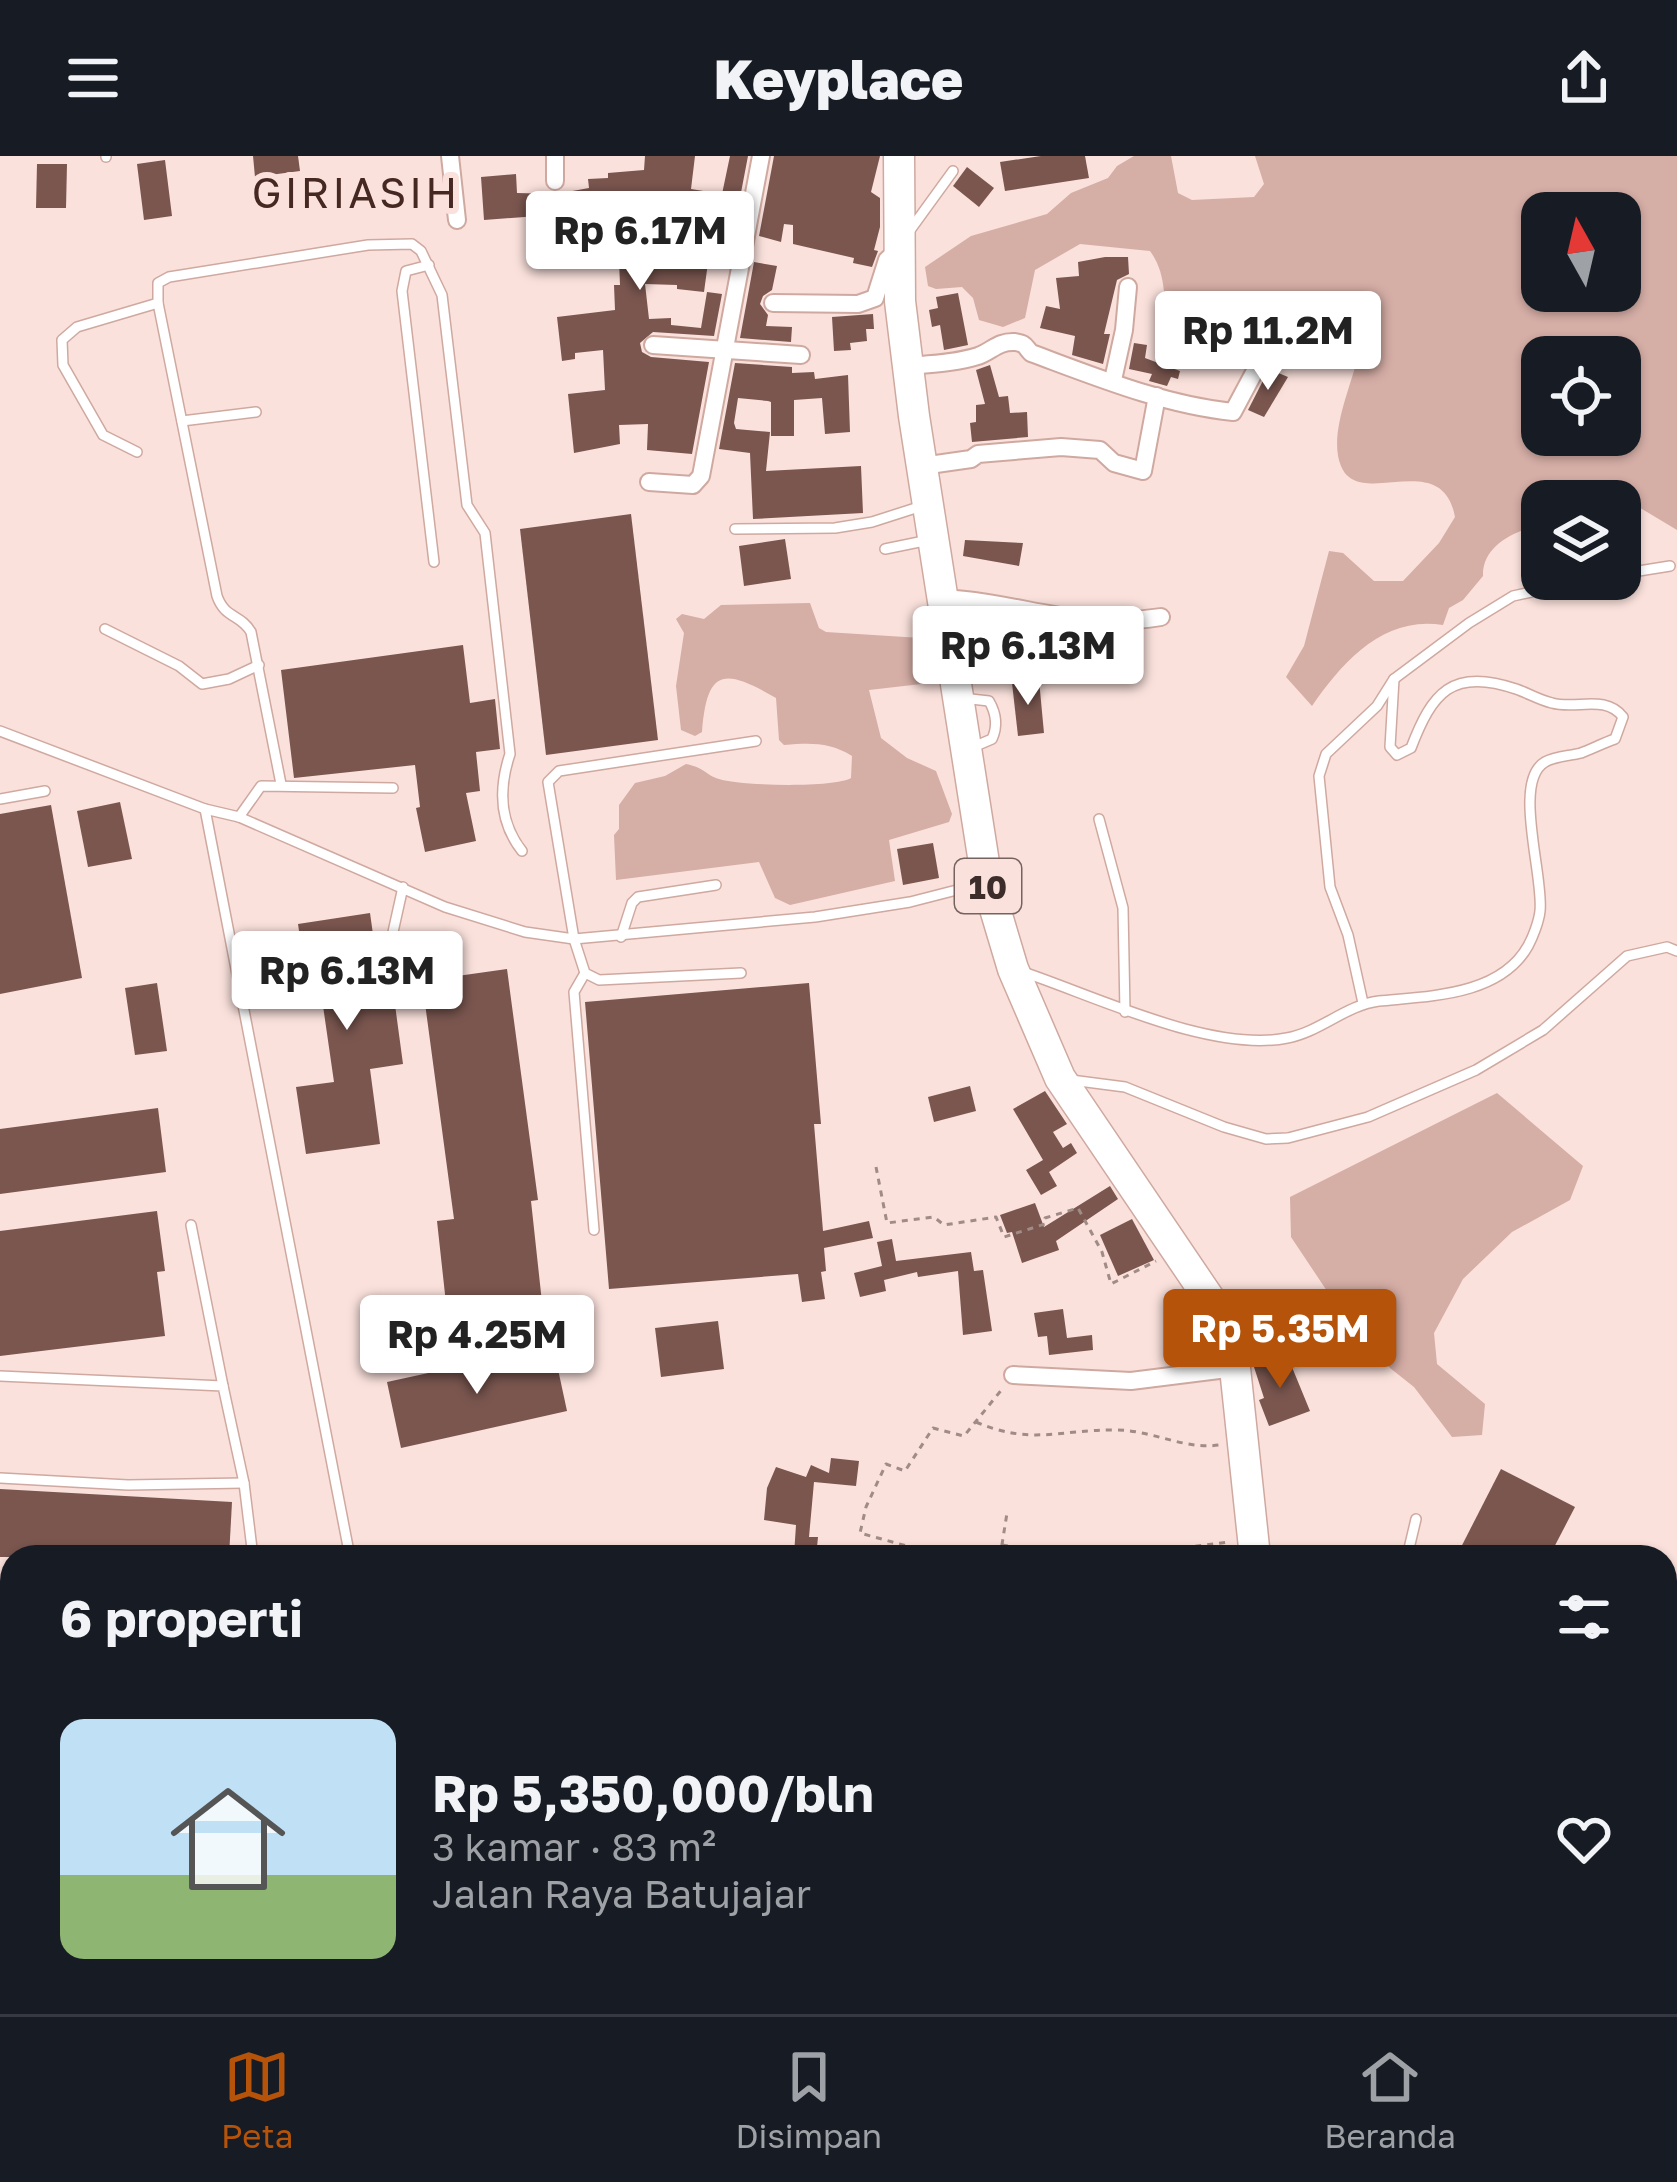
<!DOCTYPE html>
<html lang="id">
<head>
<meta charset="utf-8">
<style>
  body { margin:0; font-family:"Golos Text",sans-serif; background:#20242c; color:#f1f3f6; height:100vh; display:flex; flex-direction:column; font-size:45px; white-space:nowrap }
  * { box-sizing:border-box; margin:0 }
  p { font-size:39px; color:#9ea1a6 }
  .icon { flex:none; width:66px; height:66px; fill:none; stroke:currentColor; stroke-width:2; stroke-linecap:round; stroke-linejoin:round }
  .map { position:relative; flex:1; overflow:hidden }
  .panel { position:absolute; left:0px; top:1389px; width:1677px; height:471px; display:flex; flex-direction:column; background:#171b24; border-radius:36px 36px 0 0; box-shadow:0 3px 9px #0004 }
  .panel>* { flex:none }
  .needle { width:78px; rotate:352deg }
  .fabs { position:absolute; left:1521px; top:36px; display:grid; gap:24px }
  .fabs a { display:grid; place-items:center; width:120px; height:120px; border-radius:24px; background:#171b24; box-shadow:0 3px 9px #0004; font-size:60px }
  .price { position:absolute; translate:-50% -102px; padding:0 27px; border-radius:12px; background:#fff; color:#222; font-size:39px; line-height:78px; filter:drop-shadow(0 3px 6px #0008) }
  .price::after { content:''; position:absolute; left:50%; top:72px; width:36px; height:27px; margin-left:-18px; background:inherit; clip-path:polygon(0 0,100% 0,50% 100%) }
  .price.active { background:#b45309; color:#fff }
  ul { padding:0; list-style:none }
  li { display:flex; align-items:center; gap:36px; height:300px; padding:0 60px }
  li span { display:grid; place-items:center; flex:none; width:336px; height:240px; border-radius:24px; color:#555 }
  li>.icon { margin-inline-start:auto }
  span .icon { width:144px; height:144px; fill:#fffc; stroke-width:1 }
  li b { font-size:51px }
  h2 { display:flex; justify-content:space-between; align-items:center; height:144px; padding:0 60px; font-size:51px }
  header { display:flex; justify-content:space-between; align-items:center; height:156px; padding:0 60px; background:#171b24; font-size:54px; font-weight:800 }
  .tabs { display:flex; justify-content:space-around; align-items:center; height:168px; border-top:3px solid #363941; background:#171b24; font-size:33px; color:#9ea1a6 }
  .tabs a { display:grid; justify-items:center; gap:6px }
  .tabs .active { color:#b45309 }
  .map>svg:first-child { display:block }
</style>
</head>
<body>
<header><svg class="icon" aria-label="menu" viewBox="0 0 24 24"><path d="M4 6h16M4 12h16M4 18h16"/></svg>Keyplace<svg class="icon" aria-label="share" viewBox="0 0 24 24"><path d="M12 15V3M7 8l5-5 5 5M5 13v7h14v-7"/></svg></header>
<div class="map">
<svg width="1677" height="1858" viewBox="0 0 1677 1858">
  <rect width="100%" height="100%" fill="#fae1dc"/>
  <g fill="#d5aea6" fill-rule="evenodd">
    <path d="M1134,0H1171L1178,37L1192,44L1254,41L1264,28L1255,0H1677V374L1637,350L1620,353V345H1542V368C1515,375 1482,389 1483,420L1463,444L1449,452L1443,469C1384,459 1342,506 1312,550L1286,521L1304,490L1329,395L1343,397L1374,425H1403L1439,387L1455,361C1442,290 1359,355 1341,310C1328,279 1351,231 1358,200L1287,170L1225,152L1205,184L1192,193L1166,173C1164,145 1167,118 1150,95L1080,88L1035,114L1025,162L1003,171L979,164L973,142L962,131L936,133L928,130L925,111L971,80L1047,58L1071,37L1108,22L1117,10ZM1542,57H1620V135H1542ZM1542,201H1620V279H1542Z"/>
    <path d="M810,447L819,472L826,476L921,482L930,527L869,534L881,582L907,602L936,615L952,658L949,666L889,684L895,725L790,749L775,742L759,706L616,724L614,679L619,673V649L635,627L665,620L686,608C706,612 705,619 719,623C740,630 834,632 851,622L852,600C829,586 811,587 784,589L779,584L776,542C724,512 707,512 702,576L695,580L681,574L676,530L684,477L676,463L682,458L704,463L721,449Z"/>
    <path d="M1497,937L1583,1010L1570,1044L1512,1076L1463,1123L1434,1177L1437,1208L1485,1248L1482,1279L1452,1281L1414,1231L1390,1212L1355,1159L1327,1135L1291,1081L1290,1041Z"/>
    <path d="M1665,1695L1677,1703V1858H1384L1379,1848H1572C1588,1855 1642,1848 1665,1848Z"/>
  </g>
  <g fill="#7a564f">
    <path d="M253,0H298L300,15L255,21Z"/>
    <path d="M645,0H695L691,33L722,38L730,0H748L730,94L710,92L704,136L677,133V129L645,128L649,163L671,162V169L701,172L707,136L722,138L714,180L653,176L640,187L642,196L651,201L709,206L692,298L647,294L648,268L619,269L620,288L574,297L568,238L605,234L603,194L575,197V203L562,205L557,161L615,154L614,129H620L617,54L484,64L481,21L516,18L517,37L556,38L589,32L588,23L608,22V17L644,14Z"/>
    <path d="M774,0H880L871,36L880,42V71L874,94L878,95L872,111L853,107L854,102L793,88V69L784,68L781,86L759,80Z"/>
    <path d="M1041,0H1085L1089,22L1005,35L1000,6Z"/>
    <path d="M165,4L172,60L144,64L137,8Z"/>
    <path d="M37,8H67L66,52H36Z"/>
    <path d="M967,11L994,32L979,51L953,30Z"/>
    <path d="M1105,101H1128L1129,118L1117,124L1104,178H1110L1103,208L1072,199L1075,180L1040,172L1046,150L1060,153L1056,122L1079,120L1078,106Z"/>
    <path d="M754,106L777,110L772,134L763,140L760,148L768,159L766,170L792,171L791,186L740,182Z"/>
    <path d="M958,137L968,189L944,194L940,169L932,171L929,154L938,152L936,141Z"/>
    <path d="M873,158L874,173H866L867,185L850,187L851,194L834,195L832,161Z"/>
    <path d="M1134,187L1147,189L1145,202L1180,215L1178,223L1171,221L1167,230L1149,225L1152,218L1129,213Z"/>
    <path d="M735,207L792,211V217L814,216L815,223L848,219L850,276L825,278L822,242L794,244V280H771V246L768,245L738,242L734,267L736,273L770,276L766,315L861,310L863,357L753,363L750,297L719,293Z"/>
    <path d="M990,209L999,241L1008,240L1010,257L1027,256L1028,281L972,286L970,267L976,266V249L985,248L976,214Z"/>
    <path d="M1269,213L1288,221L1264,261L1248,254Z"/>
    <path d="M631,358L658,584L546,599L520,373Z"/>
    <path d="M785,383L791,423L744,430L739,390Z"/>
    <path d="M965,384L1023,387L1019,410L963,400Z"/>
    <path d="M463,489L470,547L495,543L500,593L476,596L480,635L466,637L476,685L425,696L416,652L420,651L415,609L294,622L281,514Z"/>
    <path d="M1039,524L1044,577L1018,580L1012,527Z"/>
    <path d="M120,646L132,703L88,711L77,655Z"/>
    <path d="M51,649L82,822L0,838V658Z"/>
    <path d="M933,687L939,722L903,729L897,693Z"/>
    <path d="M370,757L381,835L393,834L403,908L370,913L380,988L306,998L296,931L334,926L321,836L308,838L298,768Z"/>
    <path d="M507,813L538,1044L531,1045L545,1174L450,1184L437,1065L454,1063L422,825Z"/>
    <path d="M157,827L167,895L135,899L125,832Z"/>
    <path d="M809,827L821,968H814L823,1075L869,1065L873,1082L824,1092L826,1115L821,1116L825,1143L802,1146L798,1118L609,1133L585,846Z"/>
    <path d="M970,930L976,955L934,966L928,941Z"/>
    <path d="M1045,935L1067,968L1053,976L1063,992L1071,987L1077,997L1049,1016L1057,1030L1041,1039L1026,1014L1043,1004L1013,953Z"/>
    <path d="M158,952L166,1016L0,1038V973Z"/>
    <path d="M1110,1030L1118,1043L1056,1085L1059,1094L1022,1107L1012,1076L1007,1077L1000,1059L1035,1047L1044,1071Z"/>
    <path d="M157,1055L165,1115L157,1116L165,1180L0,1200V1075Z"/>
    <path d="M1132,1063L1154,1104L1118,1120L1100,1079Z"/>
    <path d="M892,1083L896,1105L971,1096L974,1115L983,1114L992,1175L963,1179L958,1115L918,1121L917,1116L884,1124L886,1135L860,1141L854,1117L882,1110L877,1086Z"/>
    <path d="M1063,1153L1067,1182L1092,1179L1093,1194L1049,1199L1047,1180L1038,1181L1034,1157Z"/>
    <path d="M718,1165L724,1213L661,1221L655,1172Z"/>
    <path d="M553,1190L567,1255L401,1292L387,1226Z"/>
    <path d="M1287,1199L1310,1255L1269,1270L1259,1244L1264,1242L1254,1211Z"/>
    <path d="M831,1302L859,1305L856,1330L814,1326L809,1381H818L816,1401L794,1399L796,1369L764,1364L767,1332L776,1311L806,1321L811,1309L829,1317Z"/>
    <path d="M1501,1313L1575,1351L1549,1401H1456Z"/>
    <path d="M0,1333L232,1346L229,1401H0Z"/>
  </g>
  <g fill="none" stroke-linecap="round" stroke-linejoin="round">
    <defs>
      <g id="lane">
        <path d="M106,0V1"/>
        <path d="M908,77L953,15"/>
        <path d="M429,109L406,115L402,135L434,406"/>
        <path d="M182,265L256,256"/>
        <path d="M137,296L103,279L63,209L62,184L77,171L158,147"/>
        <path d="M735,373L835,372L872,366L925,349"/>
        <path d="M885,393L929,384"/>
        <path d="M1620,418L1670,410"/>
        <path d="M105,473L179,510L202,528L229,523L259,509"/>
        <path d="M962,542L989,545C996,557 998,570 992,583L971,592"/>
        <path d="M0,575L205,653L239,661L445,751L525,776L574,783L815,761L910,746L984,727"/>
        <path d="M281,628L251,476C241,458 225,463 217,440L158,147V127L169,121L368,89L412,88L421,95L442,139L467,349L485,377L510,598C499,631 499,666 522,695"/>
        <path d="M0,643L45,635"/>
        <path d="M205,653L350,1401"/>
        <path d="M239,661L261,630L393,632"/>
        <path d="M1099,663L1123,752L1125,856"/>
        <path d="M621,781L632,747L638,741L716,729"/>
        <path d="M395,814L393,776L403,731"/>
        <path d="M1023,816C1095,840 1211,897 1287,882C1320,876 1346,849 1379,845C1429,840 1500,840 1528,790C1533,781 1539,765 1540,755C1544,720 1512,625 1545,606C1555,600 1570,600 1581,597C1592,593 1603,587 1615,583L1623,561C1605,538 1576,554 1552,547C1539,544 1528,537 1516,533C1452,511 1432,537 1411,592L1397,599L1390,591L1394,523"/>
        <path d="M585,817L574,836L594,1074"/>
        <path d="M741,817L599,824L585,817L574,783L548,626L559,615L756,585"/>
        <path d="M1363,847L1348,779L1330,731L1319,620L1326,598L1377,550L1394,523L1469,467L1513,440L1592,423"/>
        <path d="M1071,924L1125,931L1224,971L1266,983L1288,982L1368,961L1476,914L1543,874L1627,800L1667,791L1677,795"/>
        <path d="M191,1069L223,1230"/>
        <path d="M0,1220L223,1230L244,1327L253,1401"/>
        <path d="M0,1322L128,1329L244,1327"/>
        <path d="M1407,1401L1416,1363"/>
        <path d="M0,1515L12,1516"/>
        <path d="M0,1680H12"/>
        <path d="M437,1848L439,1858"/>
      </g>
      <g id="street">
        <path d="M450,0L457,64"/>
        <path d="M555,0V25"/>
        <path d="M773,147L858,148L875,142L887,104L897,95"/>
        <path d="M653,189L801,199"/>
        <path d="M908,210C931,208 956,207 978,200C992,195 998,185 1015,186C1026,188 1024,189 1031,197C1096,221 1164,249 1233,256L1257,211"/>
        <path d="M1113,224L1124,174L1128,131"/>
        <path d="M922,310L971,303L978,298L1061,291L1100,294L1114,307L1143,315L1157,240"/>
        <path d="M649,326L693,329L701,320L761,0"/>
        <path d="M942,442C1023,446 1074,475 1161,461"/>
        <path d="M1013,1219L1131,1225L1235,1212"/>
      </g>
      <g id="highway">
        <path d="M899,0L900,145L914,260L987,726L1013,813L1060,922L1217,1154L1235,1212L1255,1401"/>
        <path d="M1351,1848L1356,1858"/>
      </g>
    </defs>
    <use href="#lane" stroke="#cfa9a0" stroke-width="12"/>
    <use href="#street" stroke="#cfa9a0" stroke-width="20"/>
    <use href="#highway" stroke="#cfa9a0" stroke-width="33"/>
    <g stroke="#a08b87" stroke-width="3" stroke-dasharray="6 6" stroke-linecap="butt">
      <path d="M876,1011L887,1067L934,1061L944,1069L996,1061L1004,1081L1045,1068V1062L1078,1052L1102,1096L1111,1128L1156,1105"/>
      <path d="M976,1266C1032,1290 1061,1273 1116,1274C1152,1274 1184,1294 1219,1289"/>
      <path d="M1002,1389L1076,1401"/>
      <path d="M923,1401L921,1394L860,1377L866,1351L886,1308L905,1315L933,1272L964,1280L1003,1232"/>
      <path d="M1000,1401L1007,1357"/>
      <path d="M1112,1401L1229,1386"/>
      <path d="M1045,1848L1046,1858"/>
    </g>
    <use href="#lane" stroke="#fff" stroke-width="9"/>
    <use href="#street" stroke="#fff" stroke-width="16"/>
    <use href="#highway" stroke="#fff" stroke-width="30"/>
  </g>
  <g text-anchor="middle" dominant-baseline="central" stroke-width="12" stroke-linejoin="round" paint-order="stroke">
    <rect fill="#fae1dc" stroke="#76635f" stroke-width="3" x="955" y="703" width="66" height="54" rx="9"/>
    <g font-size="33" font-weight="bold" fill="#3d2d2a">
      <text x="988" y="730">10</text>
    </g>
    <g font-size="42" letter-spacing="3" fill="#452821" stroke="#fae1dc">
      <text x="356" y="36">GIRIASIH</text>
    </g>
  </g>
</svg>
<div class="fabs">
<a><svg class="needle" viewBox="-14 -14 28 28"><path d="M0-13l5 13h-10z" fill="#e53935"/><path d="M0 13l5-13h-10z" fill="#9ea1a6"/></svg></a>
<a><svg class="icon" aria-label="locate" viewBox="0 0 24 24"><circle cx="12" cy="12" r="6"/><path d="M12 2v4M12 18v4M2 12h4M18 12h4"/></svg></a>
<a><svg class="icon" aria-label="layers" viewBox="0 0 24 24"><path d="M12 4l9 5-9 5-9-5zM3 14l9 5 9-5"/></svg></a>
</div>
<b class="price" style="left:640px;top:137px">Rp 6.17M</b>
<b class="price" style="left:1268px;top:237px">Rp 11.2M</b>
<b class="price" style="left:1028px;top:552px">Rp 6.13M</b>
<b class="price" style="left:347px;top:877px">Rp 6.13M</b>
<b class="price active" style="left:1280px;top:1235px">Rp 5.35M</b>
<b class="price" style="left:477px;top:1241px">Rp 4.25M</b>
<section class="panel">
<h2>6 properti<svg class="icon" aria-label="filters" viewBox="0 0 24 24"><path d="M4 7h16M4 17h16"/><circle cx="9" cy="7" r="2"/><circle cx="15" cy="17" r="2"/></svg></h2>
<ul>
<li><span style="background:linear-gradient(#bfe0f5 65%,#8fb573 0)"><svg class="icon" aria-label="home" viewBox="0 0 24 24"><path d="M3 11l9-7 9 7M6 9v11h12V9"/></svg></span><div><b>Rp 5,350,000/bln</b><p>3 kamar · 83 m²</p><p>Jalan Raya Batujajar</p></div><svg class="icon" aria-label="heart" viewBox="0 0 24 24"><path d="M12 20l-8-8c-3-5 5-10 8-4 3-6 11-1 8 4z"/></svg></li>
</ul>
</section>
</div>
<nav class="tabs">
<a class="active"><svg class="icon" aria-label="map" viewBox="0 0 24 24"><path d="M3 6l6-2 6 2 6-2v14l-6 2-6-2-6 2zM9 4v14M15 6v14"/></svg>Peta</a>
<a><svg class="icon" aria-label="saved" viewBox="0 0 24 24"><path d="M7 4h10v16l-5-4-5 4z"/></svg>Disimpan</a>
<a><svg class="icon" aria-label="home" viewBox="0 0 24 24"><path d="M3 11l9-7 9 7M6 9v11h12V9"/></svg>Beranda</a>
</nav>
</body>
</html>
